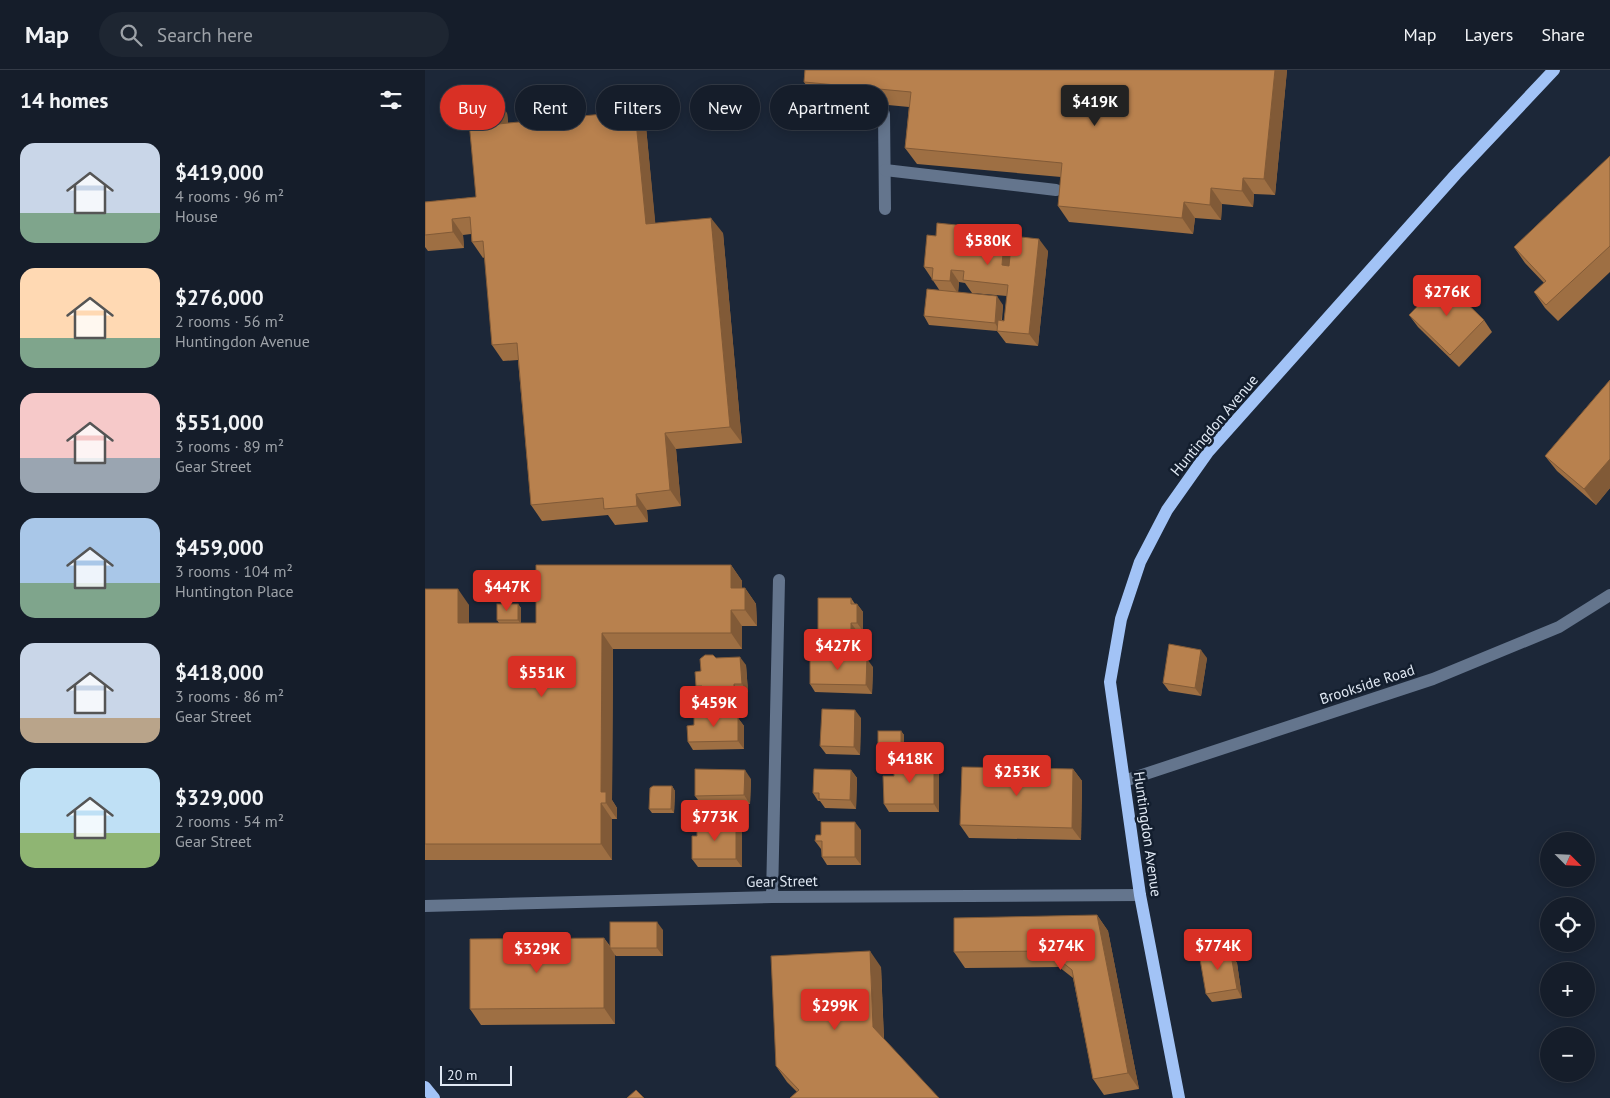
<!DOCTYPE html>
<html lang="en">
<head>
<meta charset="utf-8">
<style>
  body { margin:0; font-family:"PT Sans",sans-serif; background:#1e2632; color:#f1f3f6; height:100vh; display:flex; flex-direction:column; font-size:19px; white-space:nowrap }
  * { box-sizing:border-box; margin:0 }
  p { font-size:16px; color:#9da2a8 }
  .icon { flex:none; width:28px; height:28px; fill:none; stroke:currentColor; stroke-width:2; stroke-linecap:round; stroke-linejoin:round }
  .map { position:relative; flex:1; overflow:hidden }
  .details { display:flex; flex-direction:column; background:#151d2a; width:425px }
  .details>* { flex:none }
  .top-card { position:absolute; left:15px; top:15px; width:475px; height:45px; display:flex; gap:10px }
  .needle { width:32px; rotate:114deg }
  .tools { position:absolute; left:1115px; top:762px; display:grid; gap:10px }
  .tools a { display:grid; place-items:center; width:55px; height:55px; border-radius:50%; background:#151d2a; box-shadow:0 2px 12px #0003,0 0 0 1px #343b47; font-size:25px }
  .scale { position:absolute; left:15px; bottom:12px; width:72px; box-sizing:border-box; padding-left:5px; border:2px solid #e0e8f3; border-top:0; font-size:14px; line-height:18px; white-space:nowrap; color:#e0e8f3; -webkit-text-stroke:4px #131e2e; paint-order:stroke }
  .price { position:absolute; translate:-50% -42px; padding:0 11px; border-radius:5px; background:#d93025; color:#fff; font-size:16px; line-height:32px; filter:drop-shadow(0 1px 2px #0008) }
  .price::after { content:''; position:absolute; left:50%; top:30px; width:15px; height:11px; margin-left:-8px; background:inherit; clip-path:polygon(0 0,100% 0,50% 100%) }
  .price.active { background:#222; color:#fff }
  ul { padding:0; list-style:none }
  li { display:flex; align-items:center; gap:15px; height:125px; padding:0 20px }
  li span { display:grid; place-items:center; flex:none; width:140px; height:100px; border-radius:15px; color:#555 }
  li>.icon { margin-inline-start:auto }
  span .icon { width:60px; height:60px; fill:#fffc; stroke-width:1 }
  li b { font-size:21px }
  h2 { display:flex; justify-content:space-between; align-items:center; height:60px; padding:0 20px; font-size:21px }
  .pill { padding:0 18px; border-radius:22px; background:#151d2a; box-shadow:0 2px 12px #0003,0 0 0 1px #343b47; font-size:18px; line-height:45px }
  .pill.active { background:#d93025; color:#fff }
  header { display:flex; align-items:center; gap:30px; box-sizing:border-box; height:70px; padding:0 25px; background:#151d2a; border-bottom:1px solid #343b47 }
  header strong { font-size:24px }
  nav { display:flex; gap:28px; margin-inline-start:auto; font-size:18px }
  .search { width:350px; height:45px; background:#1e2632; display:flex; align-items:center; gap:12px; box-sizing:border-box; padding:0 18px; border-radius:28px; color:#9da2a8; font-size:19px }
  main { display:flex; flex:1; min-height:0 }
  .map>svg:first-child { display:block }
</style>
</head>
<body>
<header>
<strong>Map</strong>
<div class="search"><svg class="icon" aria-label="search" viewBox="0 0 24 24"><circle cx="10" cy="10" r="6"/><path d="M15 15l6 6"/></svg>Search here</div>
<nav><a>Map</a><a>Layers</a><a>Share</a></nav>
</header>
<main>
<section class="details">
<h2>14 homes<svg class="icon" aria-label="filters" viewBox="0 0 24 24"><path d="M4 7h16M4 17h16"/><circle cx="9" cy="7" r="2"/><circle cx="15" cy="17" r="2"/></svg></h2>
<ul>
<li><span style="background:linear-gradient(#c9d6e8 70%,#7fa58c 0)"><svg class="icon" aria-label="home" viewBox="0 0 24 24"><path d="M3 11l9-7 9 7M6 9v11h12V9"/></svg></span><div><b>$419,000</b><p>4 rooms · 96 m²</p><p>House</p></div></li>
<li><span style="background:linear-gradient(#ffd9b3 70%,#7fa58c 0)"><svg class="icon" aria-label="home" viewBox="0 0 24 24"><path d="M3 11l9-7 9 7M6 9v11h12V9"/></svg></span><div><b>$276,000</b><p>2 rooms · 56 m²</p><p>Huntingdon Avenue</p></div></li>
<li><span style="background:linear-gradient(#f6c9c9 65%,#9aa5b1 0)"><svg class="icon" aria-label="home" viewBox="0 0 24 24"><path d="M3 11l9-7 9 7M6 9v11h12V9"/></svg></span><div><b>$551,000</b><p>3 rooms · 89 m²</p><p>Gear Street</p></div></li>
<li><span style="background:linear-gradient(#a9c7e8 65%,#7fa58c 0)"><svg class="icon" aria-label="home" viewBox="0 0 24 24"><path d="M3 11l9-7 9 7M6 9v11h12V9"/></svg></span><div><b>$459,000</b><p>3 rooms · 104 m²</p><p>Huntington Place</p></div></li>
<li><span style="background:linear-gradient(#c9d6e8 75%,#b9a48a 0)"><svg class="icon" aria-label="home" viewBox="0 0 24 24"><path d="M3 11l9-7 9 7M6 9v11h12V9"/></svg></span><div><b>$418,000</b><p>3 rooms · 86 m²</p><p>Gear Street</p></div></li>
<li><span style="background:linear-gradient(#bfe0f5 65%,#8fb573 0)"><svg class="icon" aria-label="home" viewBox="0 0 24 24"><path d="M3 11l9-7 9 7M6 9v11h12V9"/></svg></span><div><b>$329,000</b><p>2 rooms · 54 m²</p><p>Gear Street</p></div></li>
</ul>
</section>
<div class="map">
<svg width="1185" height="1028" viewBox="0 0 1185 1028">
  <rect width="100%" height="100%" fill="#1c2738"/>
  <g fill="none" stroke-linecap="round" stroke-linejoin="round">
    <g stroke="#64758d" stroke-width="12">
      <path d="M459,44L460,139"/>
      <path d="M460,100L631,120"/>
      <path d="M699,711L1008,609L1134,557L1185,525"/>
      <path d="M347,827L354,510"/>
      <path d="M0,836L347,827L715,825"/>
    </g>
    <g stroke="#a2c3f6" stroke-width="12">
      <path d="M0,1017L9,1028"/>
      <path d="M754,1028L715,825L685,612L696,549L715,492L742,440L783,382L1031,104L1129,0"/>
    </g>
  </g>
  <g fill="#9e6f43" fill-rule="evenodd">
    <path d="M380,0H862L850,125L829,124L828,137L797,134L796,150L770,148L768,164L644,152L633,136L636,107L492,94L480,78L484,37L390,28L379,12Z"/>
    <path d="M82,43L83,53L221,57L230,153L298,163L317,373L251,379L256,436L222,440L223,452L190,455L183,445L117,451L106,435L93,290L78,291L67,275L60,187L58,188L47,172L46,164L38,165L39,178L3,181L0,177V132L51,127Z"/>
    <path d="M1185,86V202L1133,251L1120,238L1109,222L1119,213L1100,193L1089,177Z"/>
    <path d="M580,160L586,168L623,181L613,276L581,273L572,261L504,255L499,246L515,221L499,197L511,166ZM534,212L540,213L547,223L582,226L579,251L577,250L578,235L533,222Z"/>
    <path d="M984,245L1059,250L1067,262L1034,297L993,257Z"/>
    <path d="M1185,310V418L1171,435L1132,401L1120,386Z"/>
    <path d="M306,495L317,511V518H320L331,534L332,556H317V579H188L187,730L192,738V749H187V790H0V519L44,535V553H74L72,550L93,534L96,538V553H111Z"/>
    <path d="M426,528L430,534H432L438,542V561H432L431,573H399L393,565Z"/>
    <path d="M291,588L321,595L323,622L314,623V627L283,629L280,624L276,625L271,616L276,601Z"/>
    <path d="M782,588L776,626L744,621L738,613Z"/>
    <path d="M448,597L447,624L390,622L385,614Z"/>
    <path d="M313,648L319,656V679L268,680L263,672L269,655Z"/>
    <path d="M436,648L435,685L401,684L395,676Z"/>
    <path d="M476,661L479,665V688H456L453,684Z"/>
    <path d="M509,691L514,699V742H464L459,734L469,706Z"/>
    <path d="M648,699L657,711L656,770L544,768L535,755Z"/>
    <path d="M426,700L432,708L431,739L400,738L395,731H393L388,723Z"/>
    <path d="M326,709L325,734H276L270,726Z"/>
    <path d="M247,716L250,721L249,743H227L224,739Z"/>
    <path d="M278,759L317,762V797H273L267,789L272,766Z"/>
    <path d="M436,760V795H402L397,787L396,779L390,771Z"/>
    <path d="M672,845L683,861L714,1019L679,1025L668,1009L648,908L634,897L540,898L529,882Z"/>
    <path d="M238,860V886H191L190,885V954L56,955L45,939L179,868L185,876Z"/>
    <path d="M806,884L807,886L812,893L817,928L787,932L781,924Z"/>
    <path d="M456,897L459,969L372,1022L362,1012L351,996Z"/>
  </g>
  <g fill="#815a37">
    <path d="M850,0H862L850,125L839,109Z"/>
    <path d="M71,27L82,43L85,70L73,54Z"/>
    <path d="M210,41L221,57L232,170L221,154Z"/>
    <path d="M818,108L829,124L828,137L817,121Z"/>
    <path d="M786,118L797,134L796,150L785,135Z"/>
    <path d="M759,132L770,148L768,164L757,148Z"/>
    <path d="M286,148L298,163L317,373L305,357Z"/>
    <path d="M27,149L38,165L39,178L28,162Z"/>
    <path d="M580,160L589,172L585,208L577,195Z"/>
    <path d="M614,169L623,181L613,276L604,264Z"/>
    <path d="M526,200L534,212L533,224L525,211Z"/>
    <path d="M572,226L578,235L575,262L570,253Z"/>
    <path d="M240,363L251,379L256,436L245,420Z"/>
    <path d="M1185,389V418L1171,435L1159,419Z"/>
    <path d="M211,424L222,440L223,452L212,436Z"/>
    <path d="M306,495L317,511V534L306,518Z"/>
    <path d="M320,518L331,534L332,556L320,540Z"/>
    <path d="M33,519L44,535V568L33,553Z"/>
    <path d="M93,534L96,538V554L93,550Z"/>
    <path d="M432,534L438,542V561L432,553Z"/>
    <path d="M306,540L317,556V579L306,563Z"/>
    <path d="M426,553L432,561L431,573L426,565Z"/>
    <path d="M177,563L188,579L187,730L192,738V749L181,733L176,722Z"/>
    <path d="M776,580L782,588L776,626L770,618Z"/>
    <path d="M315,587L321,595L323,622L317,614Z"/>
    <path d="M442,589L448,597L447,624L441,615Z"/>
    <path d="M309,614L314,623V627L309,618Z"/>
    <path d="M430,640L436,648L435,685L429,677Z"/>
    <path d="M313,648L319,656V679L313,671Z"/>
    <path d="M476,661L479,665V688L476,684Z"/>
    <path d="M509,691L514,699V742L509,734Z"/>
    <path d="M648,699L657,711L656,770L647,758Z"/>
    <path d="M320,700L326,709L325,734L319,725Z"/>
    <path d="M426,700L432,708L431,739L425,730Z"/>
    <path d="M247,716L250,721L249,743L246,739Z"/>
    <path d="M176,733L187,749V790L176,774Z"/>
    <path d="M430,752L436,760V795L430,787Z"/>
    <path d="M311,754L317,762V797L311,789Z"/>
    <path d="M672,845L683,861L714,1019L703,1003Z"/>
    <path d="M232,852L238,860V886L232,878Z"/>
    <path d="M179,868L190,885V954L179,938Z"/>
    <path d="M801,875L812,893L817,928L812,919L802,886Z"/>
    <path d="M445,881L456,897L459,972L448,957Z"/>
  </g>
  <g fill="#b8814e" stroke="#815a37">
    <path d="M380,0H850L839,109L818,108L817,121L786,118L785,135L759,132L757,148L633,136L637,93L480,78L486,22L379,12Z"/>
    <path d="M71,27L73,54L210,41L221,154L286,148L305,357L240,363L245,420L211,424L212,436L179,439L178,428L106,435L92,273L67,275L58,171L47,172L45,147L27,149L28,162L0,165V132L51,127L42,30Z"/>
    <path d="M1185,86V176L1121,235L1109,222L1121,211L1089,177Z"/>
    <path d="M512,153L580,160L577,195L584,196L587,166L614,169L604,264L572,261L573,250L579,251L583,215L538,210L539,201L526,200L525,211L507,210L508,198L499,197L502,165L511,166Z"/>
    <path d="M1018,210L1059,250L1025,285L984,245Z"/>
    <path d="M502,219L572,226L570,253L499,246Z"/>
    <path d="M1185,310V389L1159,419L1120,386Z"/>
    <path d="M111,495H306V518H320V540H306V563H177L176,722H181V733H176V774H0V519H33V553H111Z"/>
    <path d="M393,528H426V534H432V553H426V565H393Z"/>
    <rect x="72" y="534" width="21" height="16"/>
    <path d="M744,574L776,580L770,618L738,613Z"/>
    <path d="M280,585H288L291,588L315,587L317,614H309V618L277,620V616H271L270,602L276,601L275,589Z"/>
    <path d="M385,588L442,589L441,615L385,614Z"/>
    <path d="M397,639L430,640L429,677L395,676Z"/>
    <path d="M269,644H307L313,648V671L263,672L262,656L269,655Z"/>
    <rect x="453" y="661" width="23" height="23"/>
    <path d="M469,691H509V734H459L458,706H469Z"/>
    <path d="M537,697L648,699L647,758L535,755Z"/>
    <path d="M270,699L320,700L319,725L270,726Z"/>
    <path d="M389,699L426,700L425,730L394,729V723H388Z"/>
    <path d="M228,716H247L246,739H224L225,718Z"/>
    <path d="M396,752H430V787H397V771H390L391,765H396Z"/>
    <path d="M278,754H311V789H267V766H272V759H278Z"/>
    <path d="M672,845L703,1003L668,1009L647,900L623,881L529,882V848Z"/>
    <rect x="185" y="852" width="47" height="26"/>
    <path d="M179,868V938L45,939V869Z"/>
    <path d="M801,875L802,886L806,885L812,919L781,924L775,889L784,887L783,878Z"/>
    <path d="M445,881L448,957L514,1028H365L374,1020L351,996L346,886Z"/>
    <path d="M211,1020L219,1028H202Z"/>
  </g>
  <g text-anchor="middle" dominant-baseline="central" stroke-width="5" stroke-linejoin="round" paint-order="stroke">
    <g font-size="15" fill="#e0e8f3" stroke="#131e2e">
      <text transform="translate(789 355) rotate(-50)">Huntingdon Avenue</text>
      <text transform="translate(942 614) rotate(-18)">Brookside Road</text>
      <text transform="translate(723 764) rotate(82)">Huntingdon Avenue</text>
      <text transform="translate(357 811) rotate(-1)">Gear Street</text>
    </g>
  </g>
</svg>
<div class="tools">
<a><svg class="needle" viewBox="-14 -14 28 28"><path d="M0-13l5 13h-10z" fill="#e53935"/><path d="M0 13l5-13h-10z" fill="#9da2a8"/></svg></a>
<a><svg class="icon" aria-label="locate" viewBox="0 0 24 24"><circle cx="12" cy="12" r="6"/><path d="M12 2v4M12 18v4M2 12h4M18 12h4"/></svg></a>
<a>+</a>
<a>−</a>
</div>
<div class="scale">20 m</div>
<b class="price active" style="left:670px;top:57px">$419K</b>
<b class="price" style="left:563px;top:196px">$580K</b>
<b class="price" style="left:1022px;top:247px">$276K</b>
<b class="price" style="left:82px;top:542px">$447K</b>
<b class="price" style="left:413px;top:601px">$427K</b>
<b class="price" style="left:117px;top:628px">$551K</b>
<b class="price" style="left:289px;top:658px">$459K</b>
<b class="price" style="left:485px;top:714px">$418K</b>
<b class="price" style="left:592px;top:727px">$253K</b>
<b class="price" style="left:290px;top:772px">$773K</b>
<b class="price" style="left:636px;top:901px">$274K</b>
<b class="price" style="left:793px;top:901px">$774K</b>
<b class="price" style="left:112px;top:904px">$329K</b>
<b class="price" style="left:410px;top:961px">$299K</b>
<div class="top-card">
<a class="pill active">Buy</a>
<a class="pill">Rent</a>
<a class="pill">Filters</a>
<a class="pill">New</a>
<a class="pill">Apartment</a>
</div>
</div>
</main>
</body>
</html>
